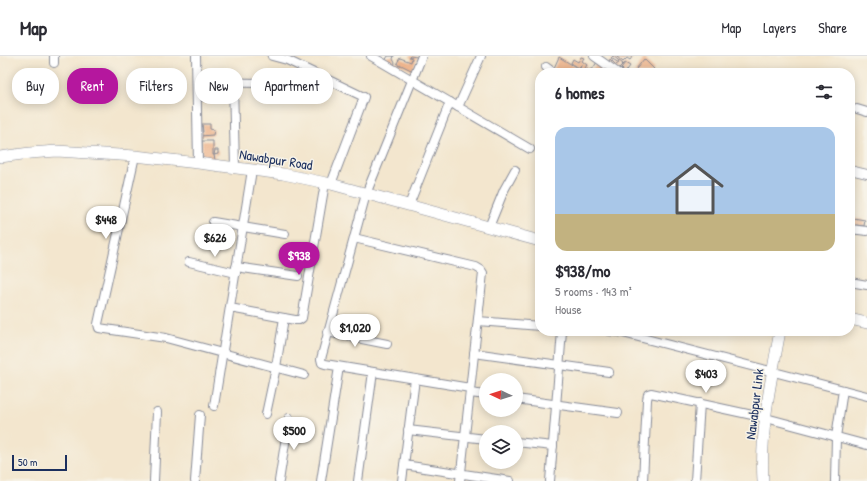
<!DOCTYPE html>
<html lang="en">
<head>
<meta charset="utf-8">
<style>
  body { margin:0; font-family:"Patrick Hand",sans-serif; background:#f2f2f3; color:#2b2b33; height:100vh; display:flex; flex-direction:column; font-size:15px; white-space:nowrap }
  * { box-sizing:border-box; margin:0 }
  p { font-size:13px; color:#7c7c81 }
  .icon { flex:none; width:22px; height:22px; fill:none; stroke:currentColor; stroke-width:2; stroke-linecap:round; stroke-linejoin:round }
  .map { position:relative; flex:1; overflow:hidden }
  .side { position:absolute; left:535px; top:12px; width:320px; height:268px; display:flex; flex-direction:column; background:#fff; border-radius:16px; box-shadow:0 2px 10px #0003 }
  .side>* { flex:none }
  .banner { position:absolute; left:12px; top:12px; width:380px; height:36px; display:flex; gap:8px }
  .needle { width:26px; rotate:274deg }
  .tools { position:absolute; left:479px; top:317px; display:grid; gap:8px }
  .tools a { display:grid; place-items:center; width:44px; height:44px; border-radius:50%; background:#fff; box-shadow:0 2px 10px #0003; font-size:20px }
  .scale { position:absolute; left:12px; bottom:10px; width:55px; box-sizing:border-box; padding-left:4px; border:2px solid #1b2f5e; border-top:0; font-size:11px; line-height:14px; white-space:nowrap; color:#1b2f5e; -webkit-text-stroke:3px #f7f3e8; paint-order:stroke }
  .price { position:absolute; translate:-50% -34px; padding:0 9px; border-radius:14px; background:#fff; color:#222; font-size:13px; line-height:26px; filter:drop-shadow(0 1px 2px #0008) }
  .price::after { content:''; position:absolute; left:50%; top:24px; width:12px; height:9px; margin-left:-6px; background:inherit; clip-path:polygon(0 0,100% 0,50% 100%) }
  .price.current { background:#b5179e; color:#fff }
  ul { padding:0; list-style:none }
  li { display:grid; align-content:center; gap:8px; height:212px; padding:0 20px }
  li span { display:grid; place-items:center; height:124px; border-radius:12px; color:#555 }
  li>.icon { margin-inline-start:auto }
  span .icon { width:72px; height:72px; fill:#fffc; stroke-width:1 }
  li b { font-size:17px }
  h2 { display:flex; justify-content:space-between; align-items:center; height:48px; padding:0 20px; font-size:17px }
  .pill { padding:0 14px; border-radius:16px; background:#fff; box-shadow:0 2px 10px #0003; font-size:14px; line-height:36px }
  .pill.current { background:#b5179e; color:#fff }
  header { display:flex; align-items:center; gap:24px; box-sizing:border-box; height:56px; padding:0 20px; background:#fff; border-bottom:1px solid #e1e1e2 }
  header strong { font-size:19px }
  nav { display:flex; gap:22px; margin-inline-start:auto; font-size:14px }
  .map>svg:first-child { display:block }
</style>
</head>
<body>
<header>
<strong>Map</strong>
<nav><a>Map</a><a>Layers</a><a>Share</a></nav>
</header>
<div class="map">
<svg width="867" height="425" viewBox="0 0 867 425">
  <rect width="100%" height="100%" fill="#f7f3e8"/>
  <filter id="ink" filterUnits="userSpaceOnUse"><feTurbulence type="fractalNoise" baseFrequency=".025" numOctaves="2"/><feDisplacementMap in="SourceGraphic" scale="8" xChannelSelector="R" yChannelSelector="G"/><feConvolveMatrix kernelMatrix="1 2 1 2 8 2 1 2 1" color-interpolation-filters="sRGB"/></filter>
  <filter id="wash" filterUnits="userSpaceOnUse"><feTurbulence type="fractalNoise" baseFrequency=".012" numOctaves="4" result="noise"/><feDisplacementMap in="SourceGraphic" scale="16" xChannelSelector="R" yChannelSelector="G"/><feGaussianBlur stdDeviation="0.9" result="paint"/><feColorMatrix in="noise" values="0 0 0 0 0 0 0 0 0 0 0 0 0 0 0 0 0 1.4 0 .05"/><feComposite in="paint" operator="in"/></filter>
  <g filter="url(#wash)">
    <rect width="100%" height="100%" fill="#f3e6ce"/>
    <g id="blocks">
      <g fill="#ecae84">
        <path d="M388,0H394L393,3L395,7L394,10L385,5Z"/>
        <path d="M410,0L417,1L413,15L401,9L399,10L397,7L400,2L411,6L412,2L409,1Z"/>
        <path d="M613,0L623,8L619,12L622,14L621,16L609,7L610,3L616,9L619,7L611,2Z"/>
        <path d="M616,0H633L630,4L627,2L623,6Z"/>
        <path d="M559,1L579,13L576,17H557L553,14Z"/>
        <path d="M581,1L584,2L582,5L587,9L583,15L580,13L581,9L579,12L571,7L573,3L578,6Z"/>
        <path d="M644,3L654,13L651,17H633Z"/>
        <path d="M597,6L604,10L599,17H584L587,12L592,14Z"/>
        <path d="M625,7L630,10L625,17H623L622,16L623,14L621,12Z"/>
        <path d="M212,28H230L229,38L217,39V33L212,34Z"/>
        <path d="M200,30L211,31L214,45H200V41L206,42L205,35L200,36Z"/>
        <path d="M202,68H210V73L214,74L213,79L200,80V76H203Z"/>
        <path d="M202,85H213V99H214L215,94H218V98L214,99L215,104L202,102Z"/>
        <path d="M853,162L865,164L864,170L856,169V172H852Z"/>
      </g>
    </g>
  </g>
  <g filter="url(#ink)">
    <use href="#blocks" fill-opacity="0" stroke="#878a96" stroke-width="1"/>
    <g fill="none" stroke-linecap="round" stroke-linejoin="round">
      <defs>
        <g id="street">
          <path d="M196,0L198,107"/>
          <path d="M272,0L287,4L364,41L331,128"/>
          <path d="M371,0L530,93"/>
          <path d="M422,0L366,138L321,303L322,307L325,308L470,332"/>
          <path d="M594,0L618,17"/>
          <path d="M54,7V0"/>
          <path d="M546,11L554,17"/>
          <path d="M197,26L261,27"/>
          <path d="M233,26L235,112"/>
          <path d="M458,51L481,0"/>
          <path d="M857,53L867,56"/>
          <path d="M135,100L98,268L99,272L166,282L304,319"/>
          <path d="M850,114L867,118"/>
          <path d="M409,149L450,46"/>
          <path d="M213,166L285,178"/>
          <path d="M489,171L504,134L515,114"/>
          <path d="M850,173L867,175"/>
          <path d="M354,182L476,211L481,214L483,217L460,425"/>
          <path d="M189,206L236,217"/>
          <path d="M236,211L298,220"/>
          <path d="M850,226L867,229"/>
          <path d="M230,252L295,264H299L302,262L325,127"/>
          <path d="M478,265L540,270"/>
          <path d="M609,275L619,276L867,340"/>
          <path d="M327,276L387,288"/>
          <path d="M474,297L609,316"/>
          <path d="M470,337L486,339"/>
          <path d="M516,343L618,357"/>
          <path d="M214,350L252,114"/>
          <path d="M266,358L276,311L284,262"/>
          <path d="M408,374L486,383"/>
          <path d="M516,386L553,390"/>
          <path d="M404,409L510,425"/>
          <path d="M154,425L157,356"/>
          <path d="M195,425L200,359"/>
          <path d="M279,425L289,362"/>
          <path d="M321,425L339,311"/>
          <path d="M358,425L373,316"/>
          <path d="M402,425L415,323"/>
          <path d="M550,425L562,275"/>
          <path d="M643,425L647,344L648,338L651,337L766,362L867,389"/>
          <path d="M695,425L700,347"/>
          <path d="M835,425L836,381L843,334"/>
        </g>
        <g id="secondary">
          <path d="M0,101L30,97L57,95L135,100L198,107L283,118L331,128L540,185"/>
          <path d="M850,263L867,267"/>
          <path d="M763,425C760,375 771,324 780,275"/>
        </g>
      </defs>
      <use href="#street" stroke="#878a96" stroke-width="10"/>
      <use href="#secondary" stroke="#878a96" stroke-width="12"/>
      <use href="#street" stroke="#fff" stroke-width="8"/>
      <use href="#secondary" stroke="#fff" stroke-width="11"/>
    </g>
  </g>
  <g text-anchor="middle" dominant-baseline="central" stroke-width="3" stroke-linejoin="round" paint-order="stroke">
    <g font-size="14" fill="#1b2f5e" stroke="#f7f3e8">
      <text transform="translate(276 103) rotate(9)">Nawabpur Road</text>
      <text transform="translate(754 348) rotate(-83)">Nawabpur Link</text>
    </g>
  </g>
</svg>
<div class="tools">
<a><svg class="needle" viewBox="-14 -14 28 28"><path d="M0-13l5 13h-10z" fill="#e53935"/><path d="M0 13l5-13h-10z" fill="#7c7c81"/></svg></a>
<a><svg class="icon" aria-label="layers" viewBox="0 0 24 24"><path d="M12 4l9 5-9 5-9-5zM3 14l9 5 9-5"/></svg></a>
</div>
<div class="scale">50 m</div>
<b class="price" style="left:106px;top:184px">$448</b>
<b class="price" style="left:215px;top:202px">$626</b>
<b class="price current" style="left:299px;top:220px">$938</b>
<b class="price" style="left:355px;top:292px">$1,020</b>
<b class="price" style="left:706px;top:338px">$403</b>
<b class="price" style="left:294px;top:395px">$500</b>
<div class="banner">
<a class="pill">Buy</a>
<a class="pill current">Rent</a>
<a class="pill">Filters</a>
<a class="pill">New</a>
<a class="pill">Apartment</a>
</div>
<section class="side">
<h2>6 homes<svg class="icon" aria-label="filters" viewBox="0 0 24 24"><path d="M4 7h16M4 17h16"/><circle cx="9" cy="7" r="2"/><circle cx="15" cy="17" r="2"/></svg></h2>
<ul>
<li><span style="background:linear-gradient(#a9c7e8 70%,#c2b280 0)"><svg class="icon" aria-label="home" viewBox="0 0 24 24"><path d="M3 11l9-7 9 7M6 9v11h12V9"/></svg></span><div><b>$938/mo</b><p>5 rooms · 143 m²</p><p>House</p></div></li>
</ul>
</section>
</div>
</body>
</html>
